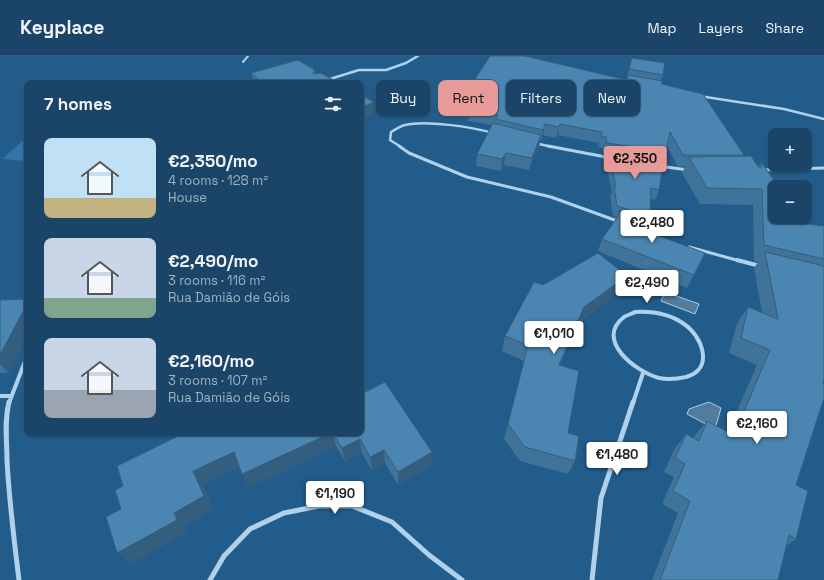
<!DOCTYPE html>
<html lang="en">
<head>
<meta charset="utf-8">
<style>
  body { margin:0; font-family:"Space Grotesk",sans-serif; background:#234c6e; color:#f1f3f6; height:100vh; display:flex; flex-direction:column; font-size:15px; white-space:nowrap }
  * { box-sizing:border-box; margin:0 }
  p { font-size:13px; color:#9fb1c0 }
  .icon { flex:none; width:22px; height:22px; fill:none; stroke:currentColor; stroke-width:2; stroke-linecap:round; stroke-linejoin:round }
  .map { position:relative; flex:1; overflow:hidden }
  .details { position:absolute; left:24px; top:24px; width:340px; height:356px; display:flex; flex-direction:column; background:#1a4568; border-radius:8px; box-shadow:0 1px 3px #0004,0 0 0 1px #385d7c }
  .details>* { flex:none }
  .guide { position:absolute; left:376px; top:24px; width:380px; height:36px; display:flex; gap:8px }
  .controls { position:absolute; left:768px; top:72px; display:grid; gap:8px }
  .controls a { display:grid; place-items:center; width:44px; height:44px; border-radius:8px; background:#1a4568; box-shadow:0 1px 3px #0004,0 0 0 1px #385d7c; font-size:20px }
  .price { position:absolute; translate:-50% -34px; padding:0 9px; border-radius:4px; background:#fff; color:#222; font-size:13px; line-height:26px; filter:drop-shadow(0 1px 2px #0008) }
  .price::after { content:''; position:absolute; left:50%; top:24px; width:12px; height:9px; margin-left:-6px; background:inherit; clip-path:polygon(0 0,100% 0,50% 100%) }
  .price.active { background:#e69b98; color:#111 }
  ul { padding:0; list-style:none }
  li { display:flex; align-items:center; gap:12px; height:100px; padding:0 20px }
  li span { display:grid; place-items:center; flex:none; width:112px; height:80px; border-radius:8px; color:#555 }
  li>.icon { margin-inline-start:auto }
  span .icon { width:48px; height:48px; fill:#fffc; stroke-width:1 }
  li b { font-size:17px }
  h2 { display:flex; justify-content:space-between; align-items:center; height:48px; padding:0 20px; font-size:17px }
  .pill { padding:0 14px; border-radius:8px; background:#1a4568; box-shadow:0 1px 3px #0004,0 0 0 1px #385d7c; font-size:14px; line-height:36px }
  .pill.active { background:#e69b98; color:#111 }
  header { display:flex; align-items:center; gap:24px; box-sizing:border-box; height:56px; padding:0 20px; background:#1a4568; border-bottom:1px solid #385d7c }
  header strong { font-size:19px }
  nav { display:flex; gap:22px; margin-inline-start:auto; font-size:14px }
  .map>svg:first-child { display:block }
</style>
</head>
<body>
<header>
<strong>Keyplace</strong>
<nav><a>Map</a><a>Layers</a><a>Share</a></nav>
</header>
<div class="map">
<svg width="824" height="524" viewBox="0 0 824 524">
  <rect width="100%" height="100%" fill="#225c8b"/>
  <path fill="#3375a6" d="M27,81V105L2,103Z"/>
  <g fill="#537c9c" stroke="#a3ceec">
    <path d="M665,236L699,248L695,258L661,245Z"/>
    <path d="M709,346L721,352L715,373L687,358L689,353Z"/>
  </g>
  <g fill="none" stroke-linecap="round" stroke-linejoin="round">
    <path stroke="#afd1eb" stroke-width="2" d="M243,6L248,0"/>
    <g stroke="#afd1eb" stroke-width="2.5">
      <path d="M317,27L359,14H386L406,7L418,0"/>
      <path d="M699,40L784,53L824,63"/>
      <path d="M535,87L552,91"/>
      <path d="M401,91L390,84L391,76C395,74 400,70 405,69C426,64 472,71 493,77"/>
    </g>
    <g stroke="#afd1eb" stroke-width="3">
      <path d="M399,90L409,97L467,121L551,141L620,166"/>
      <path d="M548,90L611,102"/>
      <path d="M659,110L688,114"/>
      <path d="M762,114L824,112"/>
      <path d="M689,191L740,205"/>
    </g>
    <g stroke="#afd1eb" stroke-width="4">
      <path d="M737,204L760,210"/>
      <path d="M635,256C652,255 670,258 684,268C702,280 715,313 686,321C677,323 669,324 659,322C636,316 594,284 624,261C627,259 632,258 635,256Z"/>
      <path d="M0,340H11"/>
      <path d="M9,347L27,300"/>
      <path d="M633,347L643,317"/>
    </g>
    <g stroke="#afd1eb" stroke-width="5">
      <path d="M9,346C4,365 7,385 7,404C9,444 14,484 19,524"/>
      <path d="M210,524L224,500L250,473L284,457L319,450H352L392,466L429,499L462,524"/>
      <path d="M592,524L601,442L633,346"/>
    </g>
  </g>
  <g fill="#407399">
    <path d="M632,2L663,19L661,24L662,28L744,99L743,100L758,112L761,106L806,168L824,170V322L796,429V483L786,490L778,524H652L678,457L662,448L674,421L664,416L675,392L686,378L694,382L695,379L707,365L728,376L757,309L729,297L737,267L748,251L762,256L754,212L758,206L754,205L753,149L700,148L682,117L685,110L678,111L667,90L666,96L663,103L659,134L655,144L651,143L650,161L648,165L649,176L694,219L687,232L598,195L602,183L615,164L616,161L613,160L610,141L612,136L605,104L607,99L604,98L602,92L598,91L599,87L558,79L556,82L543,79L541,85H540L539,91L529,114L504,109L501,115L476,110L477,98L492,69L468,65L469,61L458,60V49L626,24Z"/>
    <path d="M315,14V18L339,27H254L251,17Z"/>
    <path d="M543,229L620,236L578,267L560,309L568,377L575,405L568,418L520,405L504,383L524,305L502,295L505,280Z"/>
    <path d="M27,243V279L8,317H0V244Z"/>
    <path d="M186,377H361L432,410L398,429L385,407L372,415L362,397L345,406L336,390L249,431L239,411L202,428L213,453L185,469L187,476L130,508L121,453L123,430Z"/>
  </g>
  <g fill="#345e7d">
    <path d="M374,46V57L361,63V52Z"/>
    <path d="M545,68L543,79L541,85L543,74Z"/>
    <path d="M560,68L558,79L556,82L559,71Z"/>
    <path d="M541,79L539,91L529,114L532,102Z"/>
    <path d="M506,97L504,109L501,115L502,103Z"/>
    <path d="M627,220L620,236L578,267L553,324L559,309L584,251Z"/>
    <path d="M27,248V279L8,317L0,308V299Z"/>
    <path d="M331,377H333L336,390L249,431L242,418Z"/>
    <path d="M360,383L362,397L345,406L342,392Z"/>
    <path d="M384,394L385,407L372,415L370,401Z"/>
    <path d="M234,396L241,410L202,428L213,453L185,469L187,476L130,508L117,497L174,457L193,415Z"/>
    <path d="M432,396V410L398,429V416Z"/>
  </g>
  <g fill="#4b86b2" stroke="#345e7d">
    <path d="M490,0H525L627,24L628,19L662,25V28L703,38L744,99H683L670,76L666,96L607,87L606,81L601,80L602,76L560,68L559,71L545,68L543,74L496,63L498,59L469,54L471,50L458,49Z"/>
    <path d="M632,2L665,7L663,19L629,13Z"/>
    <path d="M298,4L315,14L313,16L314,18L321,17L339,27H262L251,17Z"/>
    <path d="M361,39L374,46L361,52Z"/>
    <path d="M493,67L541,79L532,102L506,97L502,103L477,98Z"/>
    <path d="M608,94L664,103L659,134L651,132L650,161L617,150L614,130L616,131Z"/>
    <path d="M751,100L759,112H761V106L779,131H775V161H801L806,168L824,170V203L764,189L762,133L707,132L689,101Z"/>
    <path d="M619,155L650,166L649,176L705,197L694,219L602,183L619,159Z"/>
    <path d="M765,196L824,210V322L823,328H824V342L796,429L808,435L796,483L789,479L778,524H660L690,445L673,435L685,408L675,402L686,378L699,385L707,365L734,379L770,294L741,282L748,251L778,263Z"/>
    <path d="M598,197L627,220L584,251L559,309L579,315L568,377L579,380L575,405L525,391L508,368L528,289L505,280L534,226L543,229Z"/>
    <path d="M27,243V248L0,299V244Z"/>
    <path d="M385,326L432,396L398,416L384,394L370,401L360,383L342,392L333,377H361V338Z"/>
    <path d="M186,377H331L242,418L234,396L193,415L204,440L174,457L177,464L117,497L106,461L121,453L115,434L123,430L117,410L174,382Z"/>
  </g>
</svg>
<div class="controls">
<a>+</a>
<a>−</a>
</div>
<b class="price active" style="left:635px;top:124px">€2,350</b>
<b class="price" style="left:652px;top:188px">€2,480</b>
<b class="price" style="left:647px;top:248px">€2,490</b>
<b class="price" style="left:554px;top:299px">€1,010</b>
<b class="price" style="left:757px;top:389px">€2,160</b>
<b class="price" style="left:617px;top:420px">€1,480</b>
<b class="price" style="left:335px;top:459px">€1,190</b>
<div class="guide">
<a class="pill">Buy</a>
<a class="pill active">Rent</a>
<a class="pill">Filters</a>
<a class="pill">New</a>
</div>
<section class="details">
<h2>7 homes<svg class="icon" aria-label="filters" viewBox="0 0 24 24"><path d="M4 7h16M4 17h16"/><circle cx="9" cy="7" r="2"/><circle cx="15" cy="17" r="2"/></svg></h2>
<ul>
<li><span style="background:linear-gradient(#bfe0f5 75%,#c2b280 0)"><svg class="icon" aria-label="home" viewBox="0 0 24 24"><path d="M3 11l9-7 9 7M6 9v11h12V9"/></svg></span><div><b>€2,350/mo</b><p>4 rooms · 128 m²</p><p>House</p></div></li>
<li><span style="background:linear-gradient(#c9d6e8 75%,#7fa58c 0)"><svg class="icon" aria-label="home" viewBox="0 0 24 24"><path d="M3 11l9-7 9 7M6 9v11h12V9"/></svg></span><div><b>€2,490/mo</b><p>3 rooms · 116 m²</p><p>Rua Damião de Góis</p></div></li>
<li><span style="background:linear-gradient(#c9d6e8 65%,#9aa5b1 0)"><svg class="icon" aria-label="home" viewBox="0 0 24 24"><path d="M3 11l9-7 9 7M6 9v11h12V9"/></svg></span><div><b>€2,160/mo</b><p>3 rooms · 107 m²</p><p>Rua Damião de Góis</p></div></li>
</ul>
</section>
</div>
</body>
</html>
